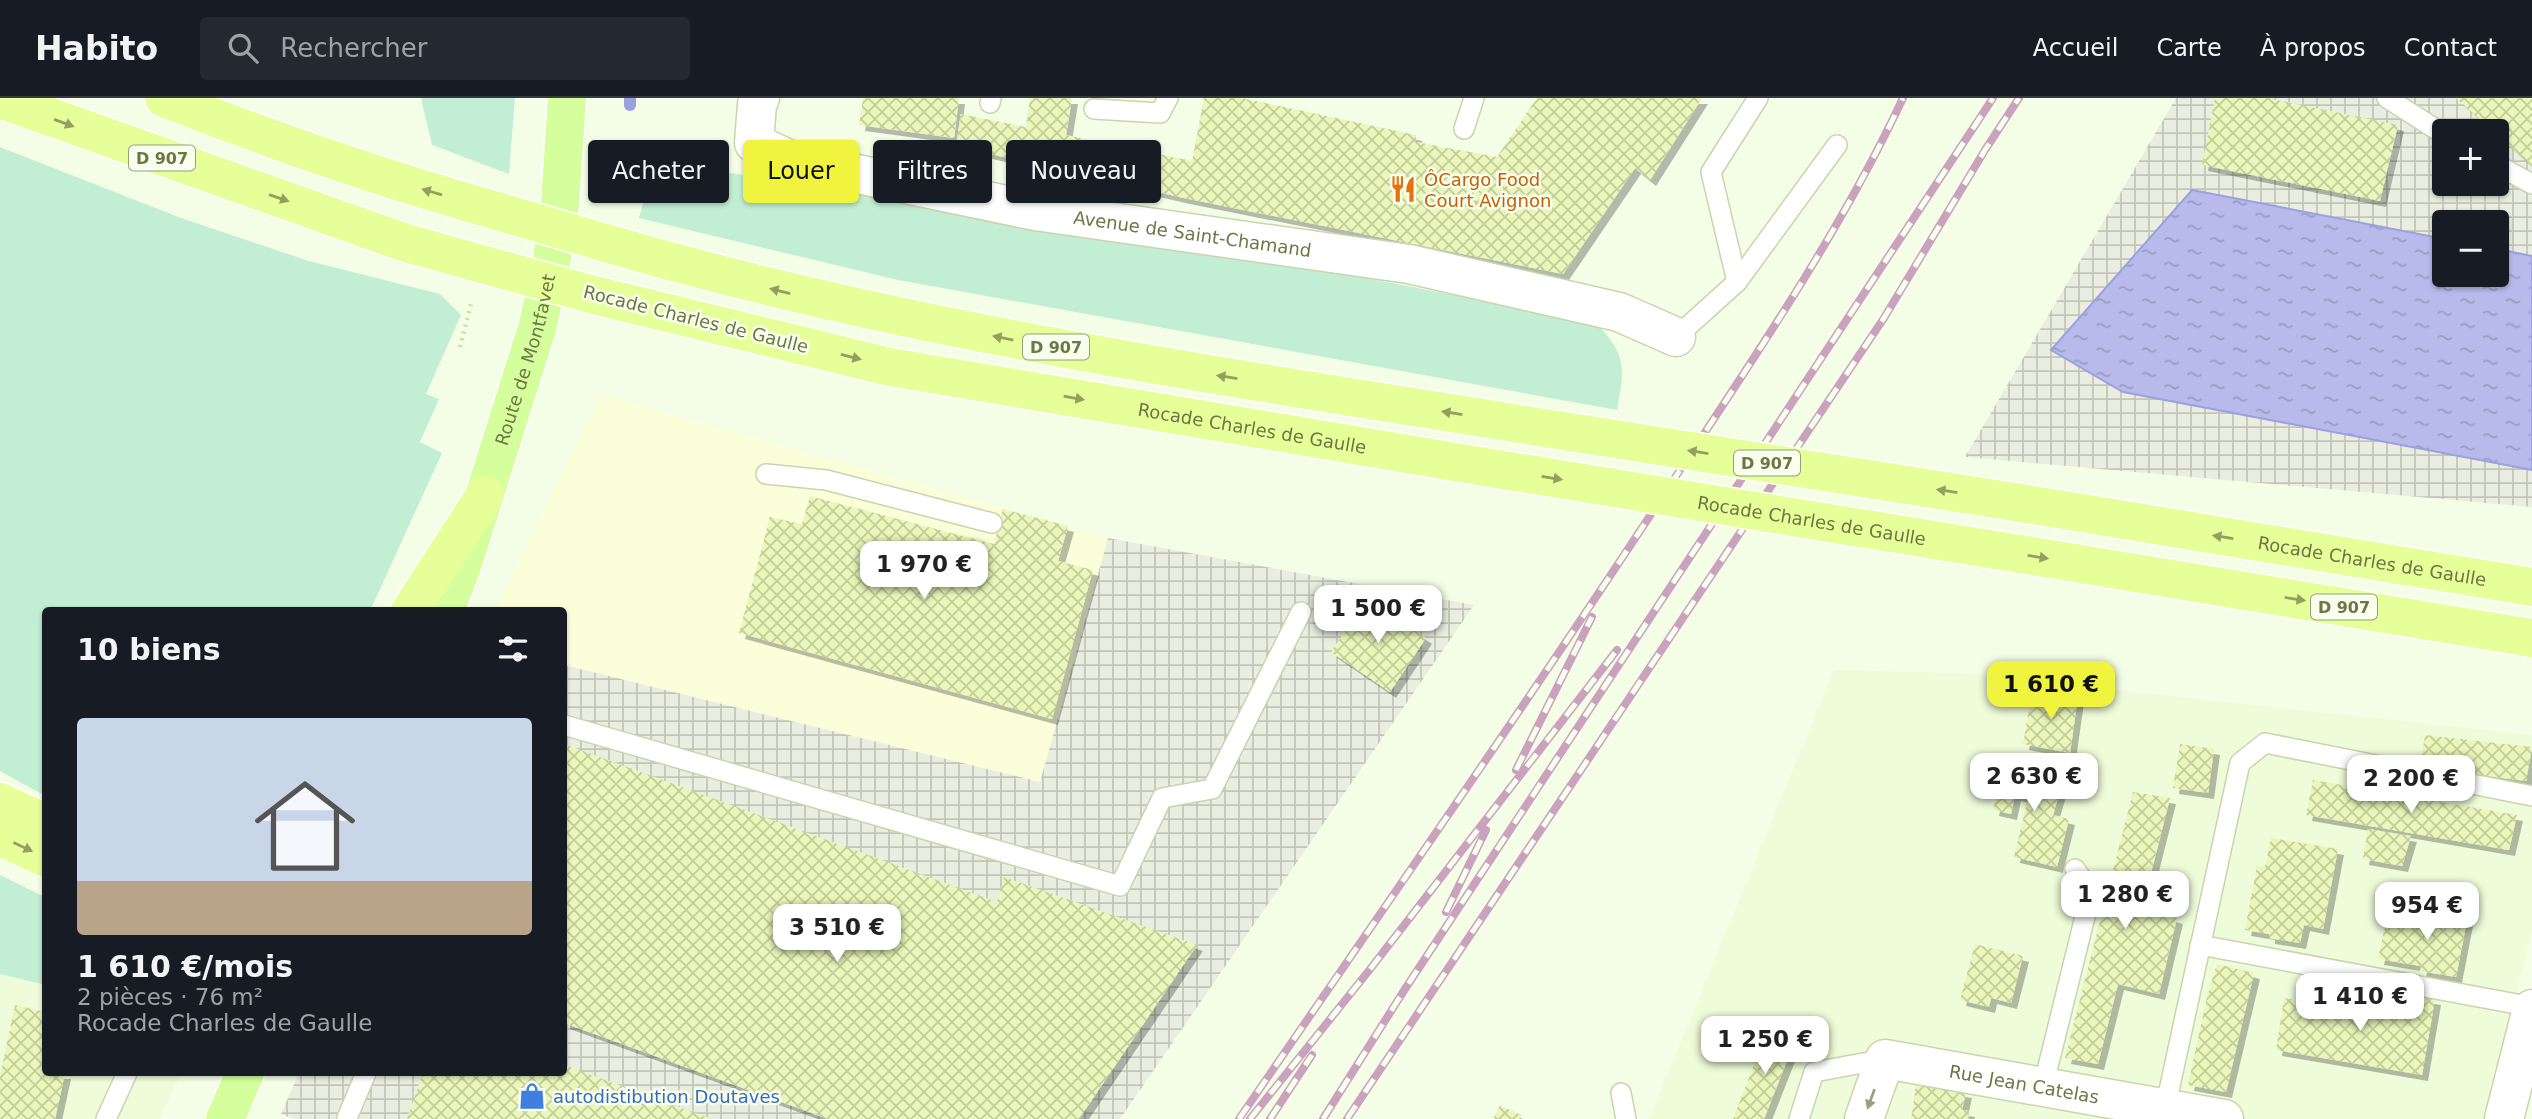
<!DOCTYPE html>
<html lang="fr">
<head>
<meta charset="utf-8">
<style>
  body { margin:0; font-family:"DejaVu Sans",sans-serif; background:#242831; color:#f1f3f6; height:100vh; display:flex; flex-direction:column; font-size:26px; white-space:nowrap }
  * { box-sizing:border-box; margin:0 }
  p { font-size:23px; color:#9ea1a6 }
  .icon { flex:none; width:38px; height:38px; fill:none; stroke:currentColor; stroke-width:2; stroke-linecap:round; stroke-linejoin:round }
  .map { position:relative; flex:1; overflow:hidden }
  .panel { position:absolute; left:42px; top:509px; width:525px; height:469px; display:flex; flex-direction:column; background:#171b24; border-radius:7px; box-shadow:0 2px 5px #0004 }
  .panel>* { flex:none }
  .top-card { position:absolute; left:588px; top:42px; width:665px; height:63px; display:flex; gap:14px }
  .controls { position:absolute; left:2432px; top:21px; display:grid; gap:14px }
  .controls a { display:grid; place-items:center; width:77px; height:77px; border-radius:7px; background:#171b24; box-shadow:0 2px 5px #0004; font-size:35px }
  .price { position:absolute; translate:-50% -60px; padding:0 16px; border-radius:14px; background:#fff; color:#222; font-size:23px; line-height:46px; filter:drop-shadow(0 2px 4px #0008) }
  .price::after { content:''; position:absolute; left:50%; top:42px; width:21px; height:16px; margin-left:-10px; background:inherit; clip-path:polygon(0 0,100% 0,50% 100%) }
  .price.selected { background:#f1f43f; color:#111 }
  ul { padding:0; list-style:none }
  li { display:grid; align-content:center; gap:14px; height:371px; padding:0 35px }
  li span { display:grid; place-items:center; height:217px; border-radius:7px; color:#555 }
  li>.icon { margin-inline-start:auto }
  span .icon { width:126px; height:126px; fill:#fffc; stroke-width:1 }
  li b { font-size:30px }
  h2 { display:flex; justify-content:space-between; align-items:center; height:84px; padding:0 35px; font-size:30px }
  .tag { padding:0 24px; border-radius:7px; background:#171b24; box-shadow:0 2px 5px #0004; font-size:24px; line-height:63px }
  .tag.selected { background:#f1f43f; color:#111 }
  header { display:flex; align-items:center; gap:42px; box-sizing:border-box; height:98px; padding:0 35px; background:#171b24; border-bottom:2px solid #363941 }
  header strong { font-size:33px }
  nav { display:flex; gap:38px; margin-inline-start:auto; font-size:24px }
  .search { width:490px; height:63px; background:#242831; display:flex; align-items:center; gap:18px; box-sizing:border-box; padding:0 24px; border-radius:7px; color:#9ea1a6; font-size:26px }
  .map>svg:first-child { display:block }
</style>
</head>
<body>
<header>
<strong>Habito</strong>
<div class="search"><svg class="icon" aria-label="search" viewBox="0 0 24 24"><circle cx="10" cy="10" r="6"/><path d="M15 15l6 6"/></svg>Rechercher</div>
<nav><a>Accueil</a><a>Carte</a><a>À propos</a><a>Contact</a></nav>
</header>
<div class="map">
<svg width="2532" height="1021" viewBox="0 0 2532 1021">
  <defs>
    <pattern id="industrial-grid" width="8" height="8" patternUnits="userSpaceOnUse" patternTransform="scale(1.75)"><rect width="8" height="8" fill="#eaeee0"/><path d="M0 4h8M4 0v8" fill="none" stroke="#c2c5b7"/></pattern>
    <pattern id="water-ripples" width="26" height="14" patternUnits="userSpaceOnUse" patternTransform="scale(1.75)"><rect width="26" height="14" fill="#b7baeb"/><path d="M2 4q2-2 4 0t4 0M15 11q2-2 4 0t4 0" fill="none" stroke="#999cc0"/></pattern>
    <pattern id="building-cross-hatch" width="8" height="8" patternUnits="userSpaceOnUse" patternTransform="scale(1.75)"><rect width="8" height="8" fill="#ebf7ba"/><path d="M0 0l8 8M0 8l8-8" fill="none" stroke="#c3cd99"/></pattern>
    <filter id="shadow"><feDropShadow dx="6" dy="6" stdDeviation="0" flood-color="#0004"/></filter>
  </defs>
  <rect width="100%" height="100%" fill="#f4fee6"/>
  <g fill="#effcd9">
    <path d="M1834,572L1957,575L2532,637V833L2485,1021H1649Z"/>
    <path d="M0,876L45,887L46,975H181L159,1021H0Z"/>
  </g>
  <path fill="#fbffd9" d="M600,296L1108,440L1041,684L564,567V513H495Z"/>
  <g fill="url(#industrial-grid)" fill-rule="evenodd">
    <path d="M2176,0H2532V409L1965,359ZM2445,33H2497V86H2445ZM2445,124H2497V177H2445Z"/>
    <path d="M1108,440L1474,507L1120,1021H294L281,1016L299,975H564V567L1040,684Z"/>
  </g>
  <g fill="#c2eed3">
    <path d="M421,0H515L509,76L432,47Z"/>
    <path d="M0,49L181,120L309,163L440,196L461,217L426,296L439,301L420,344L442,355L370,513H46L45,698L0,673Z"/>
    <path d="M655,62L1023,125L1315,170L1596,225C1627,257 1625,270 1617,312L898,182L639,120Z"/>
    <path d="M0,777L45,799V887L0,876Z"/>
  </g>
  <path fill="url(#water-ripples)" stroke="#9ca0de" stroke-width="2" d="M2192,92L2445,141V177H2497V151L2532,158V372L2123,294L2051,252Z"/>
  <g fill="none" stroke-linecap="round" stroke-linejoin="round">
    <path stroke="#9ca0de" stroke-width="12" d="M630,0V7"/>
  </g>
  <g fill="url(#building-cross-hatch)" filter="url(#shadow)">
    <path d="M863,0H959L954,40L859,27Z"/>
    <path d="M1030,0H1072L1066,37L1192,63L1204,0H1242L1416,37V44L1497,59L1537,0H1702L1650,82L1635,70L1563,176L1184,100L956,48L961,16L1026,29Z"/>
    <path d="M2215,0H2267L2398,27L2380,103L2202,67Z"/>
    <path d="M2456,0H2532V68L2497,37V33H2493Z"/>
    <path d="M810,398L994,446L1003,411L1068,428L1058,463L1093,472L1052,621L739,535L770,419L802,426Z"/>
    <path d="M1367,500L1426,540L1390,594L1331,554Z"/>
    <path d="M2032,593L2078,599L2070,655L2023,646Z"/>
    <path d="M2425,637L2532,649L2526,683L2420,669Z"/>
    <path d="M564,646L997,804L1004,779L1197,847L1079,1021H828L564,925Z"/>
    <path d="M2180,646L2214,651L2208,695L2173,690Z"/>
    <path d="M2003,668L2064,679L2053,717L2069,721L2057,769L2014,759L2028,700L2015,697L2011,716L1993,712Z"/>
    <path d="M2313,682L2517,717L2509,752L2306,717Z"/>
    <path d="M2133,694L2170,700L2142,811L2177,820L2159,896L2118,886L2098,966L2065,960Z"/>
    <path d="M2368,731L2411,738L2402,768L2363,761Z"/>
    <path d="M2271,740L2338,751L2323,831L2304,827L2300,845L2269,840V836L2245,832L2257,768L2265,769Z"/>
    <path d="M2430,809L2468,817L2456,879L2420,873L2421,868L2378,861L2386,823L2419,828L2421,819L2428,820Z"/>
    <path d="M1975,846L2023,858L2011,905L1991,900L1989,909L1960,902Z"/>
    <path d="M2217,866L2254,875L2226,994L2188,987L2207,899Z"/>
    <path d="M2389,893L2435,901L2422,977L2276,952L2284,900L2385,917Z"/>
    <path d="M15,907L46,914V975H65L55,1021H0V978Z"/>
    <path d="M1768,931L1796,940L1764,1021H1733Z"/>
    <path d="M564,967L712,1021H407L423,975H564Z"/>
    <path d="M1916,987L1966,994L1962,1012L1969,1013L1968,1021H1911Z"/>
    <path d="M1500,1007L1521,1017L1519,1021H1493Z"/>
  </g>
  <g fill="none" stroke-linecap="round" stroke-linejoin="round">
    <defs>
      <g id="service">
        <path d="M2387,0L2445,37"/>
        <path d="M990,5L991,0"/>
        <path d="M1094,11L1160,15L1168,0"/>
        <path d="M1464,31L1474,0"/>
        <path d="M2497,67L2532,86"/>
        <path d="M1737,184L1711,74L1758,0"/>
        <path d="M1676,239L1737,184L1837,47"/>
        <path d="M766,376L826,382L992,425"/>
        <path d="M564,627L1120,788L1162,700L1212,691L1301,514"/>
        <path d="M2200,847L2532,909"/>
        <path d="M2043,989L2091,794L2075,771"/>
        <path d="M1621,995L1626,1021"/>
        <path d="M2165,1011L2240,665L2265,645L2532,698"/>
        <path d="M347,1020L366,975"/>
        <path d="M106,1021L127,975"/>
        <path d="M1799,1021L1814,974L1885,961"/>
      </g>
      <g id="minor">
        <path id="s1" d="M760,0L757,6L754,45L790,62L1035,113L1409,166L1619,214L1676,239"/>
        <path id="s2" d="M1864,1021L1885,961L2224,1021"/>
        <path d="M2504,1021L2532,911"/>
      </g>
      <g id="primary">
        <path id="s3" d="M445,513L464,462L538,227L552,159L560,105L567,0"/>
        <path d="M225,1021L245,975"/>
      </g>
      <g id="trunk">
        <path d="M164,0C273,43 384,81 497,113"/>
        <path d="M0,1L403,144L485,167"/>
        <path d="M599,143C900,232 1210,276 1519,326"/>
        <path id="s4" d="M594,197L890,269L1485,369"/>
        <path id="s5" d="M2015,404L2532,489"/>
        <path d="M1971,448L2532,540"/>
        <path d="M410,513L485,397"/>
        <path d="M0,704L46,725"/>
        <path d="M0,739L46,760"/>
      </g>
    </defs>
    <use href="#service" stroke="#cad4ad" stroke-width="22"/>
    <use href="#minor" stroke="#cad4ad" stroke-width="41"/>
    <use href="#primary" stroke="#fff" stroke-width="41"/>
    <use href="#trunk" stroke="#fff" stroke-width="41"/>
    <path stroke="#d1dc9d" stroke-width="4.5" stroke-dasharray="2 5" stroke-linecap="butt" d="M460,249L472,202"/>
    <use href="#service" stroke="#fff" stroke-width="19"/>
    <use href="#minor" stroke="#fff" stroke-width="38"/>
    <use href="#primary" stroke="#d5ff9c" stroke-width="38"/>
    <use href="#trunk" stroke="#e7ff99" stroke-width="38"/>
    <defs>
      <g id="rail">
        <path d="M1516,672L1592,519"/>
        <path d="M1446,814L1486,732"/>
        <path d="M1239,1021C1381,814 1525,608 1663,398C1748,268 1837,141 1903,0"/>
        <path d="M1250,1021L1371,870L1617,552"/>
        <path d="M1270,1021L1312,957"/>
        <path d="M1323,1021L1405,891L1993,0"/>
        <path d="M1347,1021L1884,220L1985,52L2019,0"/>
      </g>
    </defs>
    <use href="#rail" stroke="#caa2bd" stroke-width="8"/>
    <use href="#rail" stroke="#f8ffee" stroke-width="5" stroke-dasharray="16" stroke-linecap="butt"/>
    <defs>
      <g id="trunk-bridge">
        <path d="M497,113L599,143"/>
        <path d="M485,167L594,197"/>
        <path d="M1519,326L2015,404"/>
        <path id="s6" d="M1485,369L1971,448"/>
      </g>
    </defs>
    <use href="#trunk-bridge" stroke="#fff" stroke-width="41" stroke-linecap="butt"/>
    <use href="#trunk-bridge" stroke="#e7ff99" stroke-width="38"/>
  </g>
  <defs><path id="oneway-solid" d="M-6-.8H1V-3.2L6.5 0L1 3.2V.8H-6Z" transform="scale(1.75)"/></defs>
  <g fill="#929f5e">
    <use href="#oneway-solid" transform="translate(64 25) rotate(20)"/>
    <use href="#oneway-solid" transform="translate(432 94) rotate(-164)"/>
    <use href="#oneway-solid" transform="translate(279 100) rotate(19)"/>
    <use href="#oneway-solid" transform="translate(780 193) rotate(-166)"/>
    <use href="#oneway-solid" transform="translate(1003 240) rotate(-169)"/>
    <use href="#oneway-solid" transform="translate(851 259) rotate(14)"/>
    <use href="#oneway-solid" transform="translate(1227 279) rotate(-171)"/>
    <use href="#oneway-solid" transform="translate(1074 300) rotate(10)"/>
    <use href="#oneway-solid" transform="translate(1452 315) rotate(-171)"/>
    <use href="#oneway-solid" transform="translate(1698 354) rotate(-171)"/>
    <use href="#oneway-solid" transform="translate(1552 380) rotate(9)"/>
    <use href="#oneway-solid" transform="translate(1947 393) rotate(-171)"/>
    <use href="#oneway-solid" transform="translate(2223 439) rotate(-171)"/>
    <use href="#oneway-solid" transform="translate(2038 459) rotate(9)"/>
    <use href="#oneway-solid" transform="translate(2295 501) rotate(9)"/>
    <use href="#oneway-solid" transform="translate(23 749) rotate(25)"/>
  </g>
  <use fill="#9a9f7c" href="#oneway-solid" transform="translate(1871 1001) rotate(110)"/>
  <defs>
    <symbol id="restaurant-bare" viewBox="-9 -9 18 18"><path d="M-5-6h1v4h1v-4h1v4h1v-4h1v5L-1.5 .5V6h-2V.5L-5-1ZM5-6V6H3V1.5H1.5Q1.5-4 5-6Z" fill="#e8710a" stroke="#f8ffee" stroke-width="2.5" paint-order="stroke"/></symbol>
    <symbol id="shop-bare" viewBox="-9 -9 18 18"><path d="M-5-2.5h2.3a2.7 3.5 0 0 1 5.4 0H5L5.5 6h-11ZM-1.5-2.5h3a1.5 2.3 0 0 0-3 0Z" fill="#3f7fe0" stroke="#f8ffee" stroke-width="2.5" paint-order="stroke"/></symbol>
  </defs>
  <g fill-rule="evenodd">
    <use href="#restaurant-bare" x="1384" y="72" width="38" height="38"/>
    <use href="#shop-bare" x="513" y="979" width="38" height="38"/>
  </g>
  <g text-anchor="middle" dominant-baseline="central" stroke-width="5" stroke-linejoin="round" paint-order="stroke">
    <g fill="#f8ffee" stroke="#979f77" stroke-width="2">
      <rect x="129" y="47.5" width="66" height="25" rx="5"/>
      <rect x="1023" y="236.5" width="66" height="25" rx="5"/>
      <rect x="1734" y="352.5" width="66" height="25" rx="5"/>
      <rect x="2311" y="496.5" width="66" height="25" rx="5"/>
    </g>
    <g font-size="16" font-weight="bold" fill="#6e7644">
      <text x="162" y="60">D 907</text>
      <text x="1056" y="249">D 907</text>
      <text x="1767" y="365">D 907</text>
      <text x="2344" y="509">D 907</text>
    </g>
    <g font-size="18" fill="#c56008" stroke="#f8ffee" text-anchor="start">
      <text x="1424" y="81">ÔCargo Food<tspan x="1424" dy="21">Court Avignon</tspan></text>
    </g>
    <g font-size="18" fill="#6e7644" stroke="#f8ffee">
      <text stroke="none"><textPath href="#s1" startOffset="495">Avenue de Saint-Chamand</textPath></text>
      <text transform="translate(696 221) rotate(14)">Rocade Charles de Gaulle</text>
      <text stroke="none"><textPath href="#s3" startOffset="264">Route de Montfavet</textPath></text>
      <text stroke="none"><textPath href="#s4" startOffset="672">Rocade Charles de Gaulle</textPath></text>
      <text stroke="none"><textPath href="#s6" startOffset="331">Rocade Charles de Gaulle</textPath></text>
      <text stroke="none"><textPath href="#s5" startOffset="362">Rocade Charles de Gaulle</textPath></text>
      <text stroke="none"><textPath href="#s2" startOffset="205">Rue Jean Catelas</textPath></text>
    </g>
    <g font-size="18" fill="#366cbe" stroke="#f8ffee" text-anchor="start">
      <text x="553" y="998">autodistibution Doutaves</text>
    </g>
  </g>
</svg>
<div class="controls">
<a>+</a>
<a>−</a>
</div>
<b class="price" style="left:924px;top:503px">1 970 €</b>
<b class="price" style="left:1378px;top:547px">1 500 €</b>
<b class="price selected" style="left:2051px;top:623px">1 610 €</b>
<b class="price" style="left:2034px;top:715px">2 630 €</b>
<b class="price" style="left:2411px;top:717px">2 200 €</b>
<b class="price" style="left:2125px;top:833px">1 280 €</b>
<b class="price" style="left:2427px;top:844px">954 €</b>
<b class="price" style="left:837px;top:866px">3 510 €</b>
<b class="price" style="left:2360px;top:935px">1 410 €</b>
<b class="price" style="left:1765px;top:978px">1 250 €</b>
<div class="top-card">
<a class="tag">Acheter</a>
<a class="tag selected">Louer</a>
<a class="tag">Filtres</a>
<a class="tag">Nouveau</a>
</div>
<section class="panel">
<h2>10 biens<svg class="icon" aria-label="filters" viewBox="0 0 24 24"><path d="M4 7h16M4 17h16"/><circle cx="9" cy="7" r="2"/><circle cx="15" cy="17" r="2"/></svg></h2>
<ul>
<li><span style="background:linear-gradient(#c9d6e8 75%,#b9a48a 0)"><svg class="icon" aria-label="home" viewBox="0 0 24 24"><path d="M3 11l9-7 9 7M6 9v11h12V9"/></svg></span><div><b>1 610 €/mois</b><p>2 pièces · 76 m²</p><p>Rocade Charles de Gaulle</p></div></li>
</ul>
</section>
</div>
</body>
</html>
